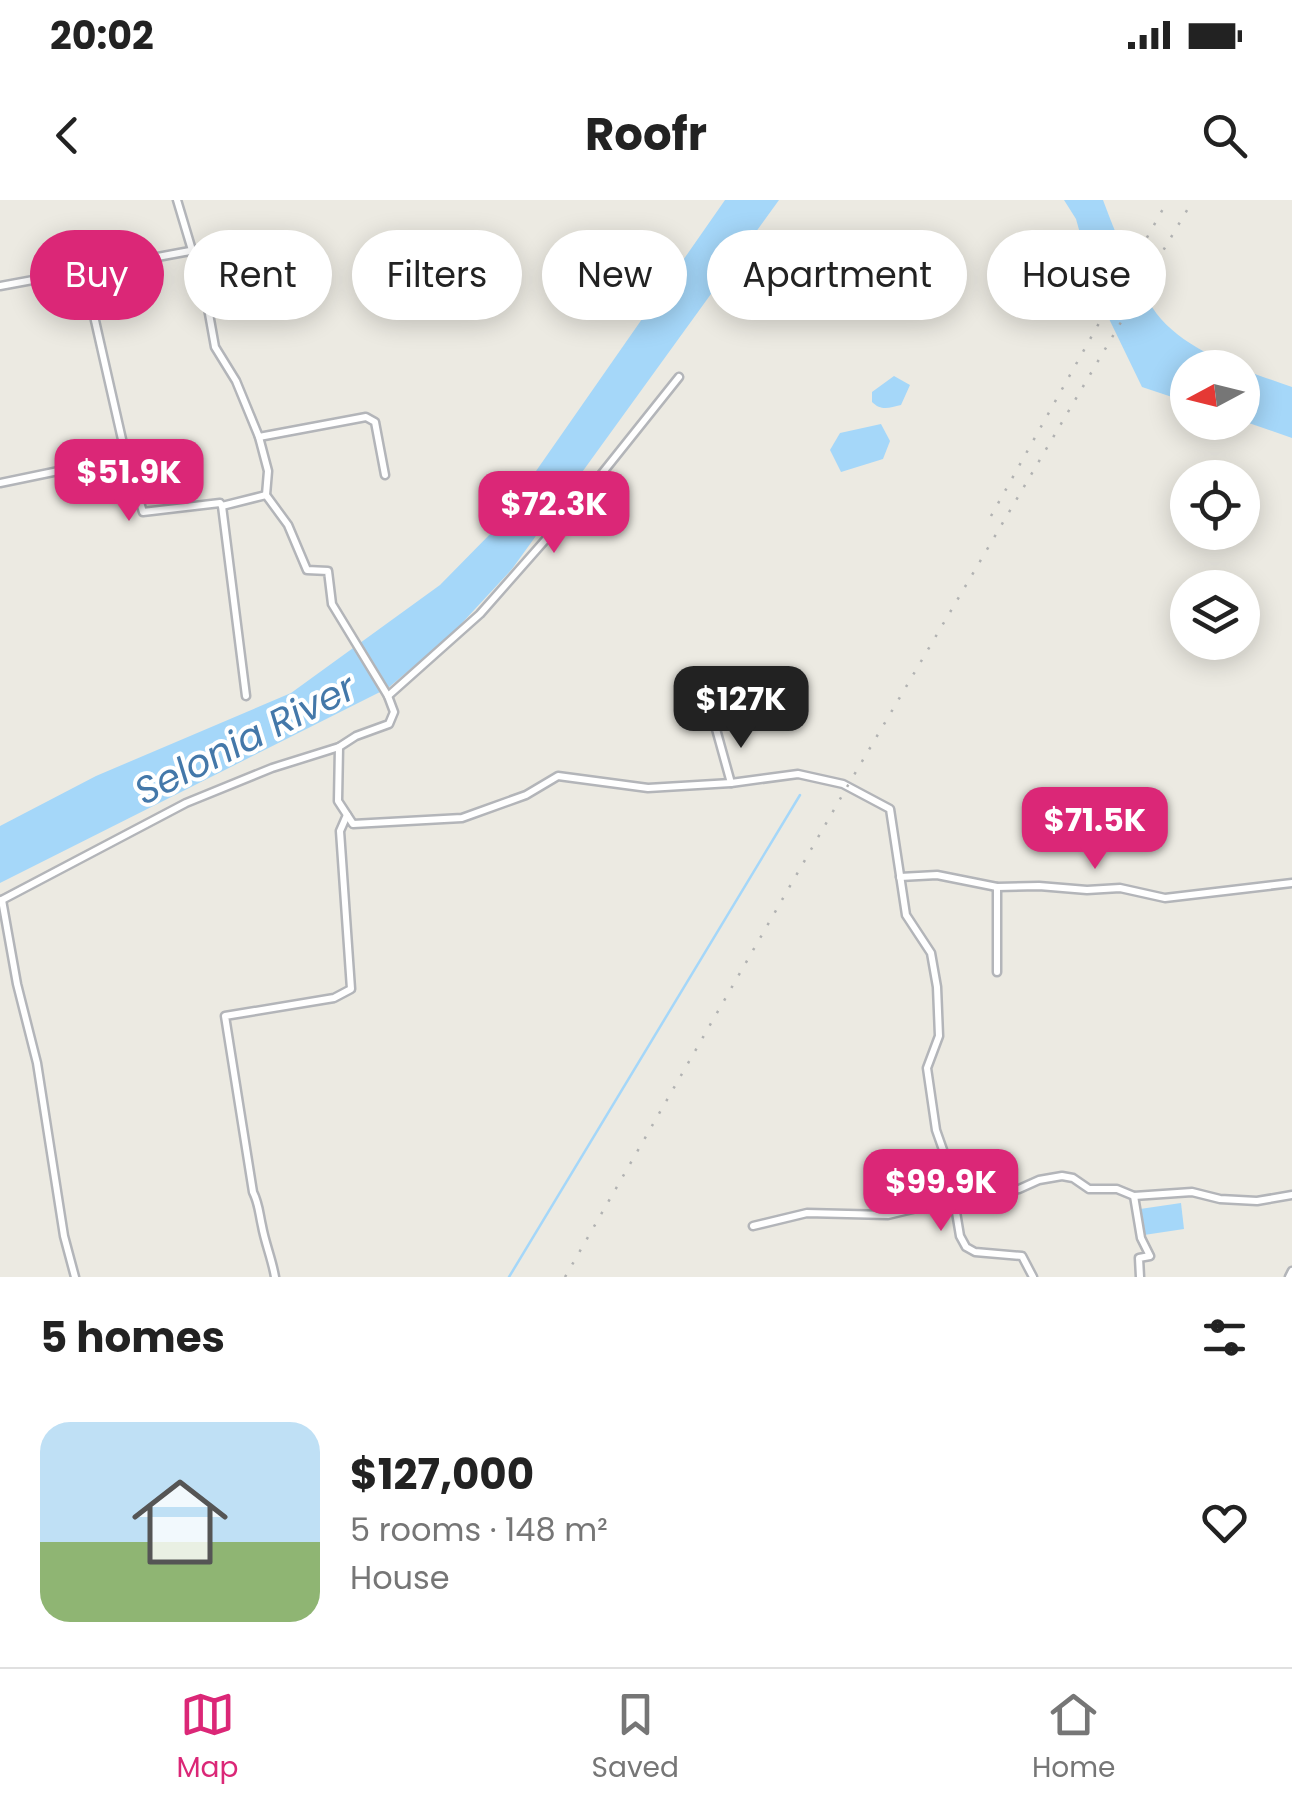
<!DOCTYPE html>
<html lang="en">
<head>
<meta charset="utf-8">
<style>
  body { margin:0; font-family:Poppins,sans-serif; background:#f6f6f6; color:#222; height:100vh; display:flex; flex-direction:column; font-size:38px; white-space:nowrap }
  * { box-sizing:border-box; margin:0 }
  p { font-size:32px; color:#767676 }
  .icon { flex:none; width:55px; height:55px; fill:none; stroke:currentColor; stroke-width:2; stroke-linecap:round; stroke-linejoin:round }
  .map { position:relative; height:1077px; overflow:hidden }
  .side { display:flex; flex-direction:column; background:#fff; flex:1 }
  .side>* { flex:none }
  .hud { position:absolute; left:30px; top:30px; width:1232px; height:90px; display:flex; gap:20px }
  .needle { width:65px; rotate:263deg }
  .tools { position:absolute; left:1170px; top:150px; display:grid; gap:20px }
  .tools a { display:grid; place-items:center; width:90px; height:90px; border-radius:50%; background:#fff; box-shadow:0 5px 25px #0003; font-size:50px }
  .price { position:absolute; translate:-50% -85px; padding:0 22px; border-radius:20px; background:#db2777; color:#fff; font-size:32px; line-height:65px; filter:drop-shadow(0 2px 5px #0008) }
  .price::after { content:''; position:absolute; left:50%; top:60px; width:30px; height:22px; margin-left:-15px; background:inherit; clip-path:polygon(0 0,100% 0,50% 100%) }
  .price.current { background:#222; color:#fff }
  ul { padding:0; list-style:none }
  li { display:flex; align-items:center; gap:30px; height:250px; padding:0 40px }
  li span { display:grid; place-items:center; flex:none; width:280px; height:200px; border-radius:30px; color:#555 }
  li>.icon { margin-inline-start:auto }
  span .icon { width:120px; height:120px; fill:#fffc; stroke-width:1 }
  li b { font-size:42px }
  h2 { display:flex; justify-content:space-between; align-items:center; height:120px; padding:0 40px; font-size:42px }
  .pill { padding:0 35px; border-radius:45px; background:#fff; box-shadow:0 5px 25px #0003; font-size:35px; line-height:90px }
  .pill.current { background:#db2777; color:#fff }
  .status { display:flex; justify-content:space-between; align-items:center; height:70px; padding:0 50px; background:#fff; direction:ltr }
  .status svg { height:28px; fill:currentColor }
  header { display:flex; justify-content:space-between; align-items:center; height:130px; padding:0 40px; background:#fff; font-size:45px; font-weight:700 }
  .tabs { display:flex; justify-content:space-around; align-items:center; height:140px; border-top:2px solid #e0e0e0; background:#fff; font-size:28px; color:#767676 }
  .tabs a { display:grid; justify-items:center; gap:5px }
  .tabs .current { color:#db2777 }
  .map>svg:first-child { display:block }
</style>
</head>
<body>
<div class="status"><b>20:02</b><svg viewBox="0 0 49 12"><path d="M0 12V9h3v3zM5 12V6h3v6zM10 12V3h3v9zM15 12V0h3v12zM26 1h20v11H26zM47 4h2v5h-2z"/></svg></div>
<header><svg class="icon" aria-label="back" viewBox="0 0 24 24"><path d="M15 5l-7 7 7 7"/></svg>Roofr<svg class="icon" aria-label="search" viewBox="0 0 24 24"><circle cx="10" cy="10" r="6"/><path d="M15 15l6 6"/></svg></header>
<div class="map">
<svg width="1292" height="1077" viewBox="0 0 1292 1077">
  <rect width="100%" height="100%" fill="#eceae2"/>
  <g fill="#a5d7f9">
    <path d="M725,0H779L512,369L450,436L388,488L0,683V626L96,576L291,493L440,385L497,327Z"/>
    <path d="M1064,0H1103C1115,32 1139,94 1161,119C1192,154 1249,172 1292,187V238L1243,221L1242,168H1188L1187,202L1142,187L1097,94L1076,19Z"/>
    <path d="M469,61L481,108L451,111L437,70Z"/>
    <path d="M894,176L910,185L901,205C889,208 881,211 872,202V192Z"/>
    <path d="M881,224L890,241L883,259L841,272L830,250L840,233Z"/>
    <path d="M1181,1003L1184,1029L1144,1035L1140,1009Z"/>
  </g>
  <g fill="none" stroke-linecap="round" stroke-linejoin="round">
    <path stroke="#a5d7f9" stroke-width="2.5" d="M509,1077L800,595"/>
    <defs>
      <g id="minor">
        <path d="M177,0L206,97L215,147L236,181L259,237L268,271L266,295L288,325L307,370L328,371L332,404L388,496L394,512L389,524L356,536L339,547L338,601L353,624L462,618L526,595L558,576L648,588L731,583L798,574L843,584L890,609L906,715L931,753L937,787L939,836L927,868L936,930L948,964L960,1036L966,1047L975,1052L1022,1056L1033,1077"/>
        <path d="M84,72L126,257L143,312L220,303L222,306L246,496"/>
        <path d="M0,86L190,51"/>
        <path d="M259,237L366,217L375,222L385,275"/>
        <path d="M0,283L126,257"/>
        <path d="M222,306L266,295"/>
        <path d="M388,496L480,414L584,296L679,177"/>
        <path d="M716,529L731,583"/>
        <path d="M900,677L937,675L997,687L1039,686L1087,690L1120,688L1165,698L1292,683"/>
        <path d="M997,687V772"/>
        <path d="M2,700L17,784L37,863L64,1036L75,1077"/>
        <path d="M0,701L186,603L272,568L339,547"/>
        <path d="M1134,996L1141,1038L1150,1056L1139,1058L1140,1077"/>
        <path d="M753,1026L807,1013L888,1015L954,999L1019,989L1039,980L1062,976L1073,978L1089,989H1117L1134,996L1192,992L1220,999L1257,1001L1292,995"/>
        <path d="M275,1077C272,1059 265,1043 262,1026C259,1013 259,1004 253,992L225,816L334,798L351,789L340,631L347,615"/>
        <path d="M1289,1077L1292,1071"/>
      </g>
    </defs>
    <use href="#minor" stroke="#b3b5b9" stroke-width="11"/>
    <use href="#minor" stroke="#fff" stroke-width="6"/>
    <g stroke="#b1b2b2" stroke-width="2.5" stroke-dasharray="2.5 12" stroke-linecap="butt">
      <path d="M991,316L1168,0"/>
      <path d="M565,1077L847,587L1193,0"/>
    </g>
  </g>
  <g text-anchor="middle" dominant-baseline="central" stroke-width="8" stroke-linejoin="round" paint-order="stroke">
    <g font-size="38" font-style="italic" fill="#4478a9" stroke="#fff">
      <text transform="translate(245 539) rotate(-27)">Selonia River</text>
    </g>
  </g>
</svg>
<div class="tools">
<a><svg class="needle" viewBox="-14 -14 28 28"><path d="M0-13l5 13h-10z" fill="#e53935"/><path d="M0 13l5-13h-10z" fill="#767676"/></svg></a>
<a><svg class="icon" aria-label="locate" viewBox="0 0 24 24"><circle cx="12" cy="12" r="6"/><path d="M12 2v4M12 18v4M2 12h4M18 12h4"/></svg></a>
<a><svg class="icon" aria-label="layers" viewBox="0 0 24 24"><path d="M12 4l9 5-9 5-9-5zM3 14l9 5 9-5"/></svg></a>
</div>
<b class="price" style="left:129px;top:324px">$51.9K</b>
<b class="price" style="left:554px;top:356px">$72.3K</b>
<b class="price current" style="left:741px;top:551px">$127K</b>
<b class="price" style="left:1095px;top:672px">$71.5K</b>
<b class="price" style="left:941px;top:1034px">$99.9K</b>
<div class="hud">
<a class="pill current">Buy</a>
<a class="pill">Rent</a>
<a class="pill">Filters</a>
<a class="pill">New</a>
<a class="pill">Apartment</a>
<a class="pill">House</a>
</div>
</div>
<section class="side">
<h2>5 homes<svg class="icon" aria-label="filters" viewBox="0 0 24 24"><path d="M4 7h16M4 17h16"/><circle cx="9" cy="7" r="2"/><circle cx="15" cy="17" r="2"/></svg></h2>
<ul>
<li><span style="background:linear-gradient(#bfe0f5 60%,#8fb573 0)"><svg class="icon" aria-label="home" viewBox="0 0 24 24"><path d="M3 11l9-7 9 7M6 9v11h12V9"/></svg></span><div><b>$127,000</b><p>5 rooms · 148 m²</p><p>House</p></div><svg class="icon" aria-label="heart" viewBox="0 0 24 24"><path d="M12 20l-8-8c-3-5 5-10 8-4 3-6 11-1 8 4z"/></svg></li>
</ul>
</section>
<nav class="tabs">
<a class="current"><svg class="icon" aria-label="map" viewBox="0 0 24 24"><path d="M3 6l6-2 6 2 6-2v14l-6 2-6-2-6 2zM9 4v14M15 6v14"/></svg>Map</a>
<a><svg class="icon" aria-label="saved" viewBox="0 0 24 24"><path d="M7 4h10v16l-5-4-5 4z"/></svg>Saved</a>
<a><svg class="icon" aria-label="home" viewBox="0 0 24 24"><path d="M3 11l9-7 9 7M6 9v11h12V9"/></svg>Home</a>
</nav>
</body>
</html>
